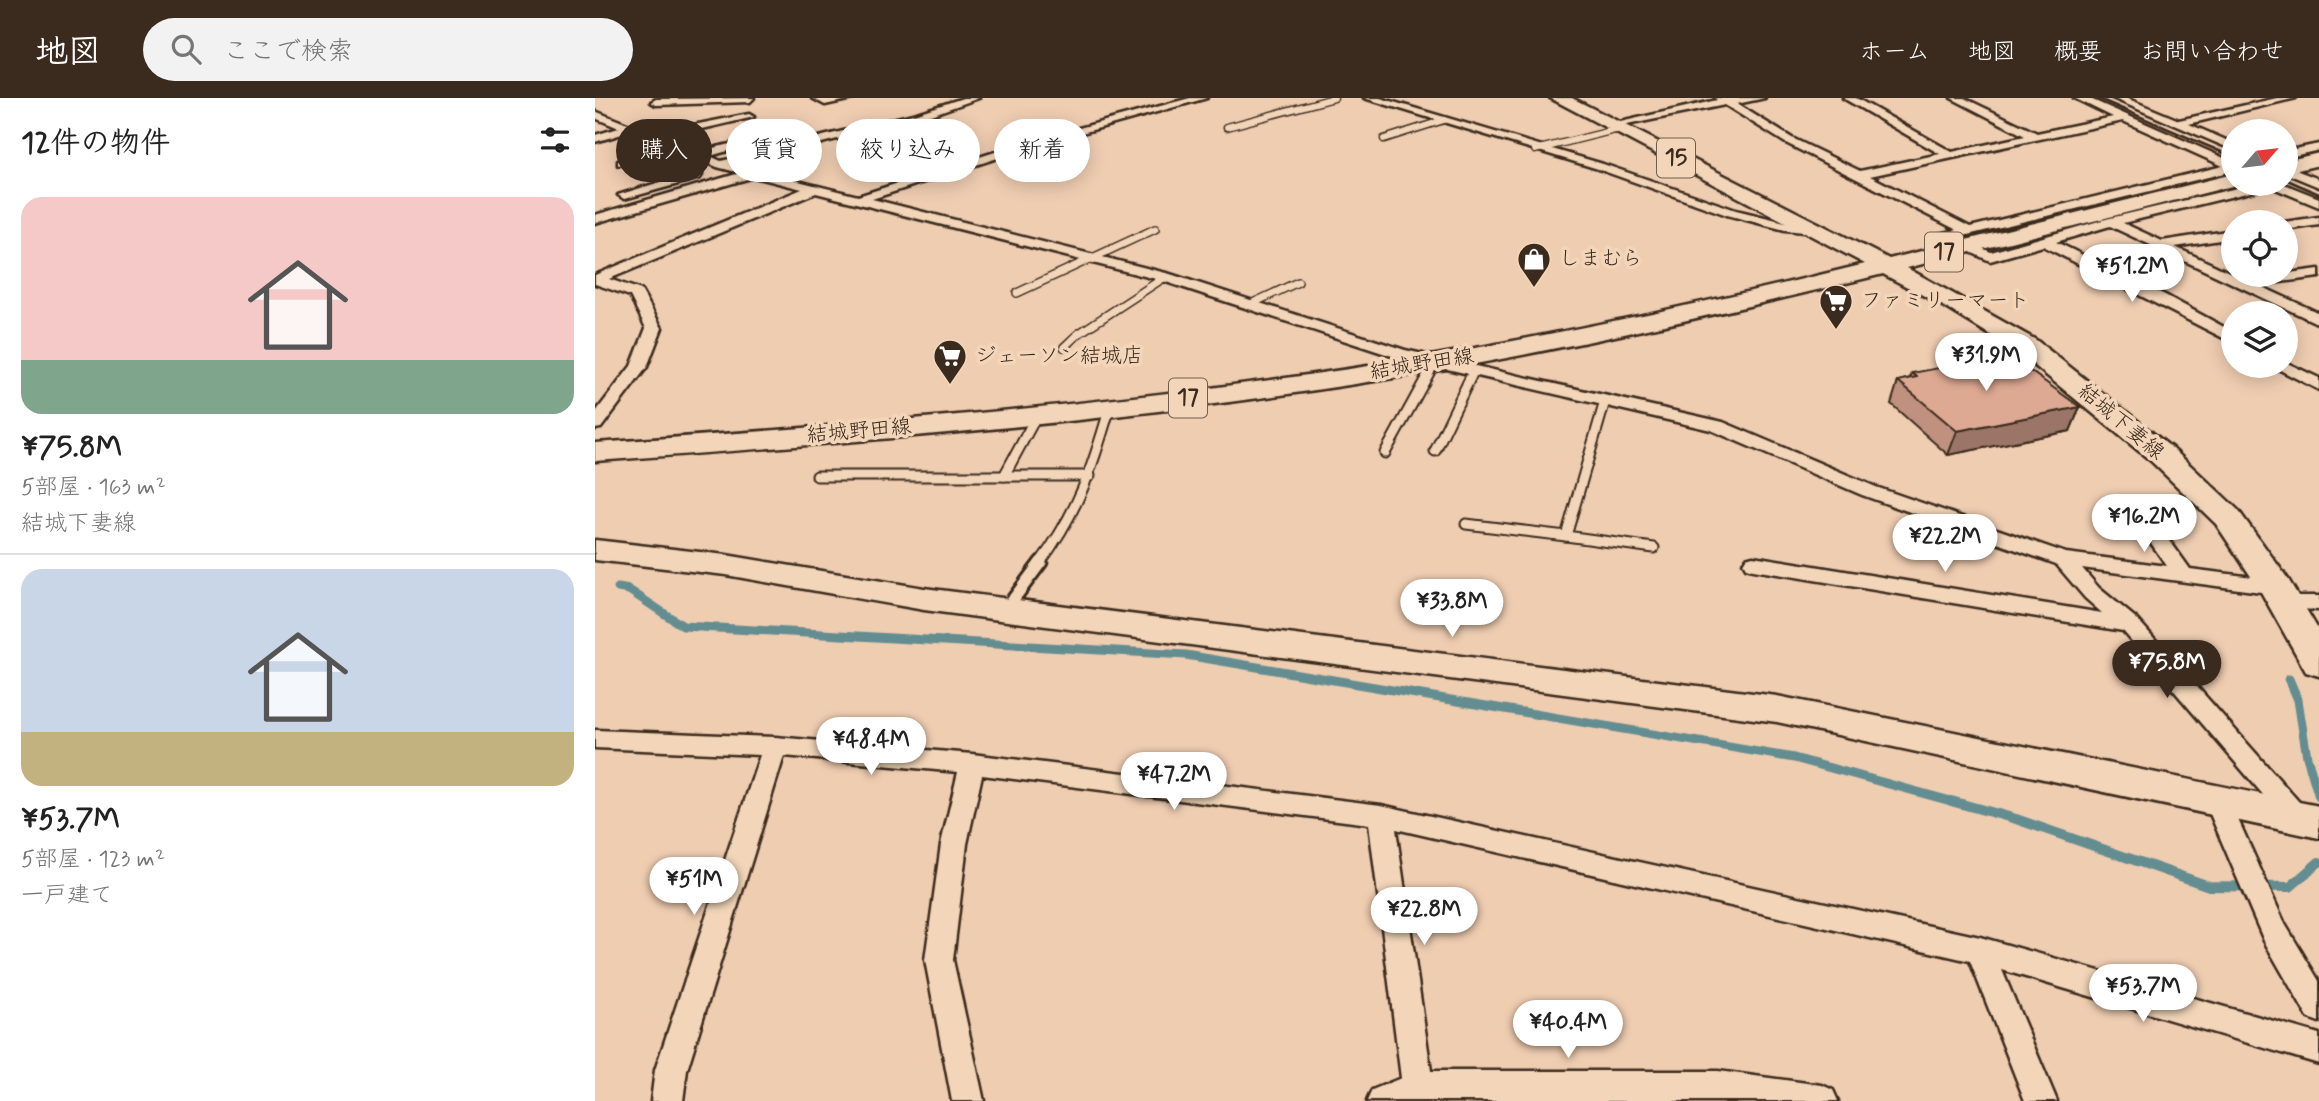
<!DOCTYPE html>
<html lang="ja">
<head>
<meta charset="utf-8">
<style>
  body { margin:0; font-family:Mynerve,"Klee One",sans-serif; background:#f2f2f2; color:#222; height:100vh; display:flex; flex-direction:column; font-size:26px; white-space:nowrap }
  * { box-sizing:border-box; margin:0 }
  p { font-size:23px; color:#767676 }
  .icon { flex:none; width:38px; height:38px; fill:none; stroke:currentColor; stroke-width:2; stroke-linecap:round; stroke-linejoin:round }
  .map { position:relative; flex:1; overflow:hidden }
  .drawer { display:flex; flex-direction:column; background:#fff; width:595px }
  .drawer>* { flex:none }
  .guide { position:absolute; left:21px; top:21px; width:665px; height:63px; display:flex; gap:14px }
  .needle { width:46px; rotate:62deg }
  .buttons { position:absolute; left:1626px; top:21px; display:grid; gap:14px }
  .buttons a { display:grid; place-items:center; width:77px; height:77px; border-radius:50%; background:#fff; box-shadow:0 4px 18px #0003; font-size:35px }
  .price { position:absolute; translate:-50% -60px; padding:0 16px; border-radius:24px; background:#fff; color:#222; font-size:23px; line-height:46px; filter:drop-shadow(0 2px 4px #0008) }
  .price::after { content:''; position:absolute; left:50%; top:42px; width:21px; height:16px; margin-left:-10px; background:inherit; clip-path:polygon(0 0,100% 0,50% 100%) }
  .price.current { background:#3b2a1e; color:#fff }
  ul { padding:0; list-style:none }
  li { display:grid; align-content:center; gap:14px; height:371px; padding:0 21px }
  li+li { border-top:2px solid #e0e0e0 }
  li span { display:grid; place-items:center; height:217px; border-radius:21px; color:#555 }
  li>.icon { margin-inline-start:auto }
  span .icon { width:126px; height:126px; fill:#fffc; stroke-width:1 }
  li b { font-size:30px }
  h2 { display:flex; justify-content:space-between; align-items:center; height:84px; padding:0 21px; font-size:30px }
  .tag { padding:0 24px; border-radius:32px; background:#fff; box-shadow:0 4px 18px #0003; font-size:24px; line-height:63px }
  .tag.current { background:#3b2a1e; color:#fff }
  header { display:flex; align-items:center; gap:42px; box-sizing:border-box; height:98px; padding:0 35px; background:#3b2a1e; color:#fff }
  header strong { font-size:33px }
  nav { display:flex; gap:38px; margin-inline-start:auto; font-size:24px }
  .search { width:490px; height:63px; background:#f2f2f2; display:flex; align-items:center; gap:18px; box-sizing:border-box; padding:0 24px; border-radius:38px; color:#767676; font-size:26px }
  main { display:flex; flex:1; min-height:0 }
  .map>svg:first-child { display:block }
</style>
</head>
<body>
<header>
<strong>地図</strong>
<div class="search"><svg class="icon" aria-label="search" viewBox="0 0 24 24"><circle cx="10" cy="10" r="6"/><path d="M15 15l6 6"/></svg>ここで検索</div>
<nav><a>ホーム</a><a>地図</a><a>概要</a><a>お問い合わせ</a></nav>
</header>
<main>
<section class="drawer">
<h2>12件の物件<svg class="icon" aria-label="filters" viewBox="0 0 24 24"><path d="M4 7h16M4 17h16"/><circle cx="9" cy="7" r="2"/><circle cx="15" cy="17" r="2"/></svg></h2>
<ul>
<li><span style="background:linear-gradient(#f6c9c9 75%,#7fa58c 0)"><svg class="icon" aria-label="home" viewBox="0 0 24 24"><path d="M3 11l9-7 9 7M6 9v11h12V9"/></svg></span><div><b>¥75.8M</b><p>5部屋 · 163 m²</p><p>結城下妻線</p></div></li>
<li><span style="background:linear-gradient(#c9d6e8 75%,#c2b280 0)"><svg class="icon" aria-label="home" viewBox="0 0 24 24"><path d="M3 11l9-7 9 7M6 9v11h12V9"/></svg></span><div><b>¥53.7M</b><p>5部屋 · 123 m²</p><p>一戸建て</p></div></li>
</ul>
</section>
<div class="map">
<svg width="1724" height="1003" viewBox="0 0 1724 1003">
  <rect width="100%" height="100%" fill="#efcdb1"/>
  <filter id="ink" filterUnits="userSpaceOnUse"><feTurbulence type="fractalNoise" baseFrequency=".0143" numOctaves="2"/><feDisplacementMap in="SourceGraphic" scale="14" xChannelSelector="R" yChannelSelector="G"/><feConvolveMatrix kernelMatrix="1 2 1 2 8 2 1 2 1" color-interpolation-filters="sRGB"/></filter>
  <g filter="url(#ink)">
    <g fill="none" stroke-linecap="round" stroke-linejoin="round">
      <g stroke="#648d91" stroke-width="9">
        <path d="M23,490L34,492L88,528L591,557L1199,660L1363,705"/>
        <path d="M1694,581L1703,602L1712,659L1724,699"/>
      </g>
      <path stroke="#648d91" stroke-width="10" d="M1356,703L1421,721L1614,788L1695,789L1724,764"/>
      <defs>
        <g id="lane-far3">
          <path d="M632,29L739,0"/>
          <path d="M789,41L849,22"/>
          <path d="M940,52L1024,31"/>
        </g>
        <g id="lane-far2">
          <path d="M422,195L560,131"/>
          <path d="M658,205L703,184"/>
          <path d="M469,249L483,236L570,179"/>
          <path d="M834,275L840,265"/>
        </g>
        <g id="lane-far1">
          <path d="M1010,303L971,438L1059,450"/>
          <path d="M840,353L878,274"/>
          <path d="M790,355L835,273"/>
          <path d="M222,378H495"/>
          <path d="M409,378L442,317"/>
          <path d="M871,426L971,438"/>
          <path d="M444,466C483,414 497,371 515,309"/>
        </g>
        <path id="lane" d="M411,511L446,464"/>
        <g id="street">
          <path d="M159,0L155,4L61,7L56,4L61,1Z"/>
          <path d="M217,0H262L230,7Z"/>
          <path d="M368,0H384L330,19L139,67L263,98L425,46L595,0H612L433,50L277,101L575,176L810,252L1128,324L1281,389L1471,455L1572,468L1533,412L1536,408H1550L1595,471L1681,482L1688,484L1691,489L1688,494L1681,496L1487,470L1504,490L1543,522L1712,713L1716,720L1712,727L1703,730L1694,727L1528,533L1158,472L1151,470L1148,465L1151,460L1158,458L1507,515L1490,500L1461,466L1267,397L1116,332L800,259L565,182L221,95L14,181L46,192L67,230L52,269L6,330L0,331V315L36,268L51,230L35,198L0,186V177L207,91L159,79L0,125V117L145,75L122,69L85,53L23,67V63L76,49L54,39L34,34L0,44V37L24,30L0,20V13L45,31L63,34L154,16L159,19L73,39L105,53L173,37L179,40L115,58L126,63L322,15Z"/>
          <path d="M769,0H785L1008,66L1141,112L1190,124L1218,127L1225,131L1218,135L1190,132L1132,117L1000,70Z"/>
          <path d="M1120,0H1170L1142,6L1197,40L1265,73L1345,56L1248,0H1261L1357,54L1430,38L1356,0H1369L1442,35L1518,19L1479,0H1493L1638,64V73L1356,141L1366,148L1373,144L1396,154L1511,121L1659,86H1689L1724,100V109L1676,89L1528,125L1567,143L1638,132V140L1580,149L1649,181L1724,171V179L1663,187L1724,215V226L1515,128L1461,144L1570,197L1638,234V245L1448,148L1395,163L1369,151L1362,155L1341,142L1344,136L1362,132L1189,44L1130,7L1017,30L1012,27L1122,2ZM1528,23L1628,68L1375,129L1275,78Z"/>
          <path d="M1517,0H1531L1584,22L1682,0H1701L1594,26L1638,45V52Z"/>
          <path d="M1724,46V52L1690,60V53Z"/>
          <path d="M1690,68L1724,81V89L1690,75Z"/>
          <path d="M101,73L107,77L105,80L29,101L23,97Z"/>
          <path d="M1724,119V127L1690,132L1689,124Z"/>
          <path d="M1690,264L1724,280V292L1683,271L1681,268H1690Z"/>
          <path d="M1690,498H1724V512L1683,510L1679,505L1683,500Z"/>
          <path d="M0,632L180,639L377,656L786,707L1385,839L1724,936V966L1407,872L1462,1003H1430L1375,863L801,731L836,973H1123L1227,987L1238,992L1243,1003H772L777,992L806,980L774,726L387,677L372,746L358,862L389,1003H357L330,862L346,746L363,674L189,658L92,972L88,1003H56L60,972L165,657L0,650Z"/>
          <path d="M1623,694L1632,697L1690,826L1724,883V924L1713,920L1669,843L1610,704L1614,697Z"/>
        </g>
        <path id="secondary" d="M0,442L131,457L329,490L1182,598L1724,708V740L1182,624L329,512L131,477L0,462Z"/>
        <g id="primary">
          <path d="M955,0H977L1294,161L1638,76V86H1645L1312,170L1441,242L1578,351L1643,412L1693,481L1724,533V578L1711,574L1665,492L1621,426L1556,363L1423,254L1350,209L1288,176C1140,212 991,247 840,273C563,321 281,343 0,363V345C281,326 563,304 841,257C985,232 1128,201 1270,166Z"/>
          <path d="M1724,55V67L1690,75V63Z"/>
        </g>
      </defs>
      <use href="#lane-far3" stroke="#3b2a1e" stroke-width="9"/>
      <use href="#lane-far2" stroke="#3b2a1e" stroke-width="10"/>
      <use href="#lane-far1" stroke="#3b2a1e" stroke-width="13"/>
      <use href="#lane" stroke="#3b2a1e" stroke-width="17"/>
      <use href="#street" stroke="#3b2a1e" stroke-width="5"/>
      <use href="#secondary" stroke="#3b2a1e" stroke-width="5"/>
      <use href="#primary" stroke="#3b2a1e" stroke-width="5"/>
      <use href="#lane-far3" stroke="#f3d6b9" stroke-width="6"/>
      <use href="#lane-far2" stroke="#f3d6b9" stroke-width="7"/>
      <use href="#lane-far1" stroke="#f3d6b9" stroke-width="9"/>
      <use href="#lane" stroke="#f3d6b9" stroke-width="11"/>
      <use href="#street" fill="#f3d6b9" fill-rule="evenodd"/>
      <use href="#secondary" fill="#f3d6b9" fill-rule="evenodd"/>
      <use href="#primary" fill="#f3d6b9" fill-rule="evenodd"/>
      <g stroke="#3b2a1e" stroke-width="2.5">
        <path d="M1502,0L1638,59"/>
        <path d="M1690,81L1724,96"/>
      </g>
    </g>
    <path fill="#bf917e" stroke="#3b2a1e" stroke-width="2" d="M1317,275L1485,309L1475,333L1353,357L1296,306L1303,283L1315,280Z"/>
    <path fill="#9b7667" stroke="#3b2a1e" stroke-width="2" d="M1485,309L1475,333L1353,357L1362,333Z"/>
    <path fill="#dea993" stroke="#3b2a1e" stroke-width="2" d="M1413,257L1485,309L1362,333L1303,283L1322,279L1317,275Z"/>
  </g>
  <defs>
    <symbol id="shop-pin" viewBox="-11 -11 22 30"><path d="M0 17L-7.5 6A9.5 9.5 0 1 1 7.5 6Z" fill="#3b2a1e" stroke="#f3d6b9"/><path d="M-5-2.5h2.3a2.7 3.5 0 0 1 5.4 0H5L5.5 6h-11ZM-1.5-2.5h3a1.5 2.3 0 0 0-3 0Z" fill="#fff"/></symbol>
    <symbol id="supermarket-pin" viewBox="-11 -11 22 30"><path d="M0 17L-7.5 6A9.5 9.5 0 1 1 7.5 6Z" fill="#3b2a1e" stroke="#f3d6b9"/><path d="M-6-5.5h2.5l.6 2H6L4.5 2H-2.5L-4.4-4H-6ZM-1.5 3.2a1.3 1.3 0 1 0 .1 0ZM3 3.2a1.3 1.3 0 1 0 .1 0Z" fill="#fff"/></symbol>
  </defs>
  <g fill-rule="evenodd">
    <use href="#shop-pin" x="920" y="142" width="38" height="52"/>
    <use href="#supermarket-pin" x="1222" y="184" width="38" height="52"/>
    <use href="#supermarket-pin" x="336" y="239" width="38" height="52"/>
  </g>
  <g text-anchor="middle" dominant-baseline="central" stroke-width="7" stroke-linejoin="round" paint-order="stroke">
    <g font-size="21" fill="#3b2a1e" stroke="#f3d6b9" text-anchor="start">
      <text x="964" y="161">しまむら</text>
      <text x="1266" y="203">ファミリーマート</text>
      <text x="380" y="258">ジェーソン結城店</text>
    </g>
    <g font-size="21" fill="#3b2a1e" stroke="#f3d6b9">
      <text transform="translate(827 266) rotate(-9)">結城野田線</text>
      <text transform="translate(1526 324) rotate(40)">結城下妻線</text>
      <text transform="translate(264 333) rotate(-5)">結城野田線</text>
    </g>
    <g fill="#f3d6b9" stroke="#725e4c" stroke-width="2">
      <rect x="1062" y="40.5" width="38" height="39" rx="5"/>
      <rect x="1330" y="134.5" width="38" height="39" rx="5"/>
      <rect x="574" y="280.5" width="38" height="39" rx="5"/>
    </g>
    <g font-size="23" font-weight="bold" fill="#3b2a1e">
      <text x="1081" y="60">15</text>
      <text x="1349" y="154">17</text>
      <text x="593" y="300">17</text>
    </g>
  </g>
</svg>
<div class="buttons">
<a><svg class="needle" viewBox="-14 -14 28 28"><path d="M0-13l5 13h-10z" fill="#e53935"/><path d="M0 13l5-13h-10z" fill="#767676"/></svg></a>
<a><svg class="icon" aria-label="locate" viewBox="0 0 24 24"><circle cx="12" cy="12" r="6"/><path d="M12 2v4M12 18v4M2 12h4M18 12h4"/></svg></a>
<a><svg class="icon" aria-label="layers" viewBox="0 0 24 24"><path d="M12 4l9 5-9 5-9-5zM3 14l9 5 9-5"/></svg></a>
</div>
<b class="price" style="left:1537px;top:206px">¥51.2M</b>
<b class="price" style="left:1391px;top:295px">¥31.9M</b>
<b class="price" style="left:1549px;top:456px">¥16.2M</b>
<b class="price" style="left:1350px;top:476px">¥22.2M</b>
<b class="price" style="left:857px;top:541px">¥33.8M</b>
<b class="price current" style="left:1572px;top:602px">¥75.8M</b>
<b class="price" style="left:276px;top:679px">¥48.4M</b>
<b class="price" style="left:579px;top:714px">¥47.2M</b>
<b class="price" style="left:99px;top:819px">¥51M</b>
<b class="price" style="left:829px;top:849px">¥22.8M</b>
<b class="price" style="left:1548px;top:926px">¥53.7M</b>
<b class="price" style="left:973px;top:962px">¥40.4M</b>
<div class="guide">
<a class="tag current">購入</a>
<a class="tag">賃貸</a>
<a class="tag">絞り込み</a>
<a class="tag">新着</a>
</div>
</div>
</main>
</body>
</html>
